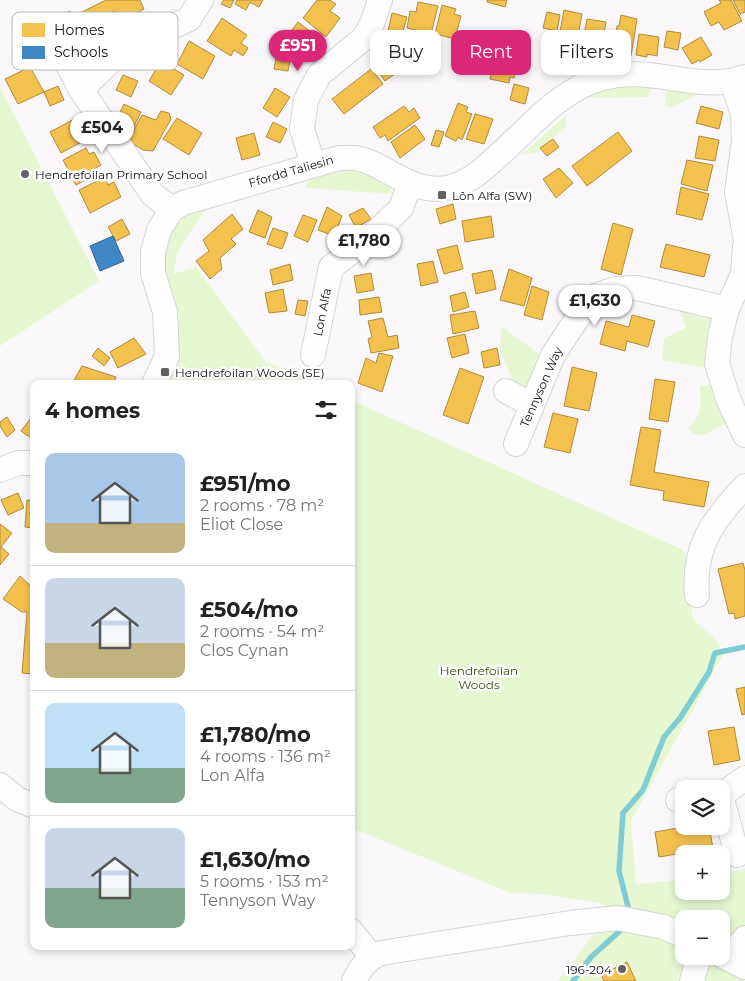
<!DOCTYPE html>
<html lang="en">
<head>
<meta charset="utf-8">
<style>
  body { margin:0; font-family:Montserrat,sans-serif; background:#f2f2f2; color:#222; height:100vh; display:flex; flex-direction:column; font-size:19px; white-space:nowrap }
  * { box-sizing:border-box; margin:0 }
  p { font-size:16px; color:#767676 }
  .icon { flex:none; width:28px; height:28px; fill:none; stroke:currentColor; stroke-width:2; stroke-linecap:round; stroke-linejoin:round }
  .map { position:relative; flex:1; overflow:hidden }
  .side { position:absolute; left:30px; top:380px; width:325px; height:570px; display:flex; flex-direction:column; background:#fff; border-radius:10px; box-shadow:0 2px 8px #0003 }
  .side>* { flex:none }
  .banner { position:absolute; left:370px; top:30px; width:300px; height:45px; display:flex; gap:10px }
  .controls { position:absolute; left:675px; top:780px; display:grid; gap:10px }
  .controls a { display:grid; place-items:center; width:55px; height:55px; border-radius:10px; background:#fff; box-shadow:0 2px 8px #0003; font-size:25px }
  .price { position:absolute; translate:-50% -42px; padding:0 11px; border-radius:18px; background:#fff; color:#222; font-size:16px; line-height:32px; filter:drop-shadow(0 1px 2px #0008) }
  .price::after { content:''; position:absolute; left:50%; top:30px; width:15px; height:11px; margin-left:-8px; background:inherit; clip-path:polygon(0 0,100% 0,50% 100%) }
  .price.on { background:#db2777; color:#fff }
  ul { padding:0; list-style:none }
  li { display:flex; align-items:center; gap:15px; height:125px; padding:0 15px }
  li+li { border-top:1px solid #e0e0e0 }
  li span { display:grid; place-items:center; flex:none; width:140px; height:100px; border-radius:10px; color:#555 }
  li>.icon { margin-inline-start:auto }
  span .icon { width:60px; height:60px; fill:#fffc; stroke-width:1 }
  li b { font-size:21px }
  h2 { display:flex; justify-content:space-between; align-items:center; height:60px; padding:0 15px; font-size:21px }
  .tag { padding:0 18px; border-radius:10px; background:#fff; box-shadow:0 2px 8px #0003; font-size:18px; line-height:45px }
  .tag.on { background:#db2777; color:#fff }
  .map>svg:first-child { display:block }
</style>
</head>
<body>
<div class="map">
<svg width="745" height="981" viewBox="0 0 745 981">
  <rect width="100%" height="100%" fill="#faf7fb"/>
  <g fill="#e7f7d2" fill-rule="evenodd">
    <path d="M614,85H653L648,97L591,98L592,93Z"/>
    <path d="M0,87L99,281L0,346Z"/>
    <path d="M666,87L700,93L671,108L665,106Z"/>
    <path d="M566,115V127L538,152L521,155Z"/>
    <path d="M348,170L372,175L389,184L392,194L306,188L308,179Z"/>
    <path d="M207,207L178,250L173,274L196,267L265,361L316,384H167L164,270L166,235L184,216Z"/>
    <path d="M680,311L712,319L711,369L662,360L664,338L686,328Z"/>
    <path d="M501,326L546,359L529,388L514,383L500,350Z"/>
    <path d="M716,384L731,421L704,435L693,434L688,428C703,415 701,405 700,386Z"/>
    <path d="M351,400L683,550L690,563L692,618L718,642L723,655L631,821L636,884L684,880V891H721V877L745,868V981H558L612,910L600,903L540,894L511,893L351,828ZM684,919H721V956H684Z"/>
  </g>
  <g fill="#f2c14e" stroke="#af8c3c">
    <path d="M106,0H140L144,9L122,20L115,11L108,14L114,26L89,40L83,29L75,31L78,36L58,48L47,24L70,11L72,17Z"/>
    <path d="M224,0H234L230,8L221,4Z"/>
    <path d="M237,0H263L259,7L250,2L246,10L235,4Z"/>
    <path d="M317,0H330L336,4L330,11L340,18L326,37L303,18Z"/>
    <path d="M487,0H507L505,7L487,2Z"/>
    <path d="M719,0H731L742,21L724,30L719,22L711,26L704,12L721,3Z"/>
    <path d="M733,0H745V12L740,14Z"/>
    <path d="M418,2L438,6L431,34L407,28L410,11L416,12Z"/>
    <path d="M442,5L456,9L454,14L461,16L455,39L435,34Z"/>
    <path d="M564,10L582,14L577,41L559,37Z"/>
    <path d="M547,12L560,15L557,31L543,28Z"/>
    <path d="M392,13L407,17L402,35L388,31Z"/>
    <path d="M621,15L637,19L631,56L612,54L617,26H619Z"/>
    <path d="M222,18L247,35L241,43L248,48L243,56L234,50L231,56L207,41Z"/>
    <path d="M587,19L606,22L602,45L595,43L594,48L582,45Z"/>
    <path d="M298,22L320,39L305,59L283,42Z"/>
    <path d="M503,31L520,36L518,44L522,45L518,58L497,53Z"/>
    <path d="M667,31L681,33L678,50L664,47Z"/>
    <path d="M639,34L659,37L657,56L647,54V57L636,55Z"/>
    <path d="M701,37L712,55L700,62L699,60L692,64L682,48Z"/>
    <path d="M189,41L215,56L203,79L177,64Z"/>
    <path d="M393,53L403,68L385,81L374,66Z"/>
    <path d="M495,56L514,60L513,67L517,68L514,78L510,77L509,83L490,79Z"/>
    <path d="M276,58L290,61L288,71L274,69Z"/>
    <path d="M161,61L184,75L171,95L149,81Z"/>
    <path d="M30,67L44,92L18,104L5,79Z"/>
    <path d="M371,69L383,84L344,114L332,99Z"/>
    <path d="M123,75L138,81L131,97L116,90Z"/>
    <path d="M514,84L529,88L525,104L510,100Z"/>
    <path d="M58,86L64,100L50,106L44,92Z"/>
    <path d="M275,88L290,97L277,117L263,108Z"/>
    <path d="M458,103L468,107L466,112L472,114L462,140L458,137L456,141L445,136Z"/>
    <path d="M124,104L141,112L131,133L114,125Z"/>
    <path d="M404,106L409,112L414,108L420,118L388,141L385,135L380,138L373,127Z"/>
    <path d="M701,106L723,112L719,129L696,123Z"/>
    <path d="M161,111L169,113L171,119L153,151L143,150L128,141L142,115L156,120Z"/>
    <path d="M475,114L493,119L484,144L466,139Z"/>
    <path d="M76,118L87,139L61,153L50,132Z"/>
    <path d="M177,118L202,133L189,155L163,139Z"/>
    <path d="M273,122L287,129L280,143L266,137Z"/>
    <path d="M415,125L425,139L400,158L391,142Z"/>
    <path d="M436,130L444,132L439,147L431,145Z"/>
    <path d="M618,132L632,151L587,186L572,166Z"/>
    <path d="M254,133L260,155L242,160L236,138Z"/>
    <path d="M699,136L719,140L715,161L695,158Z"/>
    <path d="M553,139L559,147L547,156L540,148Z"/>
    <path d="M86,148L89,154L94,152L101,165L91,171L93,176L76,185L63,160Z"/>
    <path d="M687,160L713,165L707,191L681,184Z"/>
    <path d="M559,168L573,183L556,198L543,179Z"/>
    <path d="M105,177L108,185L114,182L121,197L90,213L79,190Z"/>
    <path d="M681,187L709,194L702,220L676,214Z"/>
    <path d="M453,204L456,219L440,224L436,209Z"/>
    <path d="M327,207L342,216L334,236L318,230Z"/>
    <path d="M363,208L371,219L356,228L349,215Z"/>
    <path d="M258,210L272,217L265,238L249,232Z"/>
    <path d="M232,214L243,229L231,239L236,244L220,258L222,269L210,279L196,261L209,251L203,240Z"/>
    <path d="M303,215L317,220L308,242L294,236Z"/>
    <path d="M491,216L494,237L465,242L462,221Z"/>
    <path d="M122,219L130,234L116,241L108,227Z"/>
    <path d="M613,223L633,229L621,275L601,269Z"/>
    <path d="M273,228L288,233L282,249L267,244Z"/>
    <path d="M666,244L710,255L704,277L660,267Z"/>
    <path d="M457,245L463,269L444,274L437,250Z"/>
    <path d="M433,261L438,282L421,286L417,264Z"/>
    <path d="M290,264L293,280L273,285L270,270Z"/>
    <path d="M509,269L532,278L524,306L500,300Z"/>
    <path d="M492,270L496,289L476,294L472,274Z"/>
    <path d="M371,273L374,290L357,293L354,276Z"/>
    <path d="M532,286L549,292L542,320L524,315Z"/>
    <path d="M283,289L287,311L269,313L265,293Z"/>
    <path d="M465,292L469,307L453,312L450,296Z"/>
    <path d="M379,297L382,312L360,315L359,300Z"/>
    <path d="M298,300L308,301L305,316L295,314Z"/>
    <path d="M475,311L479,328L453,334L450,315Z"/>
    <path d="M632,315L655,321L648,347L627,341L625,351L600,344L606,321L629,327Z"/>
    <path d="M383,318L388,337L397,335L399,348L371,353L368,339L372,337L368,321Z"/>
    <path d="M465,334L469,353L452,358L447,338Z"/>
    <path d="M134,338L146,354L118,368L110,352Z"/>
    <path d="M98,348L110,358L104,366L92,356Z"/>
    <path d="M497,348L500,365L484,368L481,352Z"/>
    <path d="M379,353L393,356L382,392L358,383L366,358L376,363Z"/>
    <path d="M82,366L116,377L113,384H72Z"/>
    <path d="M572,367L597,373L589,411L564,406Z"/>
    <path d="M460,368L484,377L468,424L443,415Z"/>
    <path d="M655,379L675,382L668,422L649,419Z"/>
    <path d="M553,413L578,419L570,453L544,447Z"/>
    <path d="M34,414V440L21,431Z"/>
    <path d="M7,417L15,430L7,437L0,426V422Z"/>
    <path d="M641,427L661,430L654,472L709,482L704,507L663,500L664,491L630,485Z"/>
    <path d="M18,493L24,508L8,515L1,500Z"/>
    <path d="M27,500L34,501V528L25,527Z"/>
    <path d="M0,524L12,533L1,547L9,554L0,565Z"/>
    <path d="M743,563L745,570V616L735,619L734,613L729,614L718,569Z"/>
    <path d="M20,576L34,589V674L22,673L27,612H22L3,599Z"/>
    <path d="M745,687V714L742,715L736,689Z"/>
    <path d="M734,727L740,760L714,765L708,731Z"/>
    <path d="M689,826H709L713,848L659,857L655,832Z"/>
    <path d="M627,962L636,981H604L601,975Z"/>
  </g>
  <path fill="#3f88c5" stroke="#326490" d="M113,236L124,261L100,271L90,246Z"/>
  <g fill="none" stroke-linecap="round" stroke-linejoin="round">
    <g stroke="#80ccd5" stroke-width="5.5">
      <path d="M630,915L619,871L623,813L643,790L664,737L680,718L709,672L715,653L745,647"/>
      <path d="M573,981L591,957L622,929"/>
    </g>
    <defs>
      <g id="minor">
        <path d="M69,67L81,90L153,195L172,209"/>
        <path d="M732,81L743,114L744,140L737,192L745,236"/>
        <path d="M81,90L120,52L189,19L201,0"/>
        <path d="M313,164L302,129L306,100L319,75L364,38L372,24L380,0"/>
        <path d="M745,246L743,274L727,309L720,336L717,364L729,401L745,435"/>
        <path d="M313,355L331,267L369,239L401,208L410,183"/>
        <path d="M154,384L167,356L165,312L153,273V252L159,230L172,209L183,203L339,158C346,158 354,157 361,159C390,168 414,194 446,188C468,184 484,169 500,154C531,126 561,89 603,78C652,64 698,94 745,77"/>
        <path d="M506,391L532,405"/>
        <path d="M516,444L553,355L582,311L598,295L615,289L637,288L727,309"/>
        <path d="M0,470L18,463H34"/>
        <path d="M697,595C693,546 713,520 745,486"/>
        <path d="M0,785L17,799L34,806"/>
        <path d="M721,795L737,855"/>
        <path d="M722,795L745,778"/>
        <path d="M678,800L684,799"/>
        <path d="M351,931L372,957"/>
        <path d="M721,955L745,967"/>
        <path d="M729,958L745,938"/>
        <path d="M354,981C361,967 367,959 381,953L570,923L618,918L664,927L684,936"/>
        <path d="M692,981L699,956"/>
      </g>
    </defs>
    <use href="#minor" stroke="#d6d4d7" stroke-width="26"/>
    <use href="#minor" stroke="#fefefe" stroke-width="24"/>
  </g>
  <g fill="#636164" stroke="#fff" stroke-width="2">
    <circle cx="25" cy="174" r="5"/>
    <rect x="437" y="190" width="10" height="10" rx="2.5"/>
    <rect x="160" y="367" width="10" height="10" rx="2.5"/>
    <circle cx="622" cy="969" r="5"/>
  </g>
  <g text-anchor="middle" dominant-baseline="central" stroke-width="5" stroke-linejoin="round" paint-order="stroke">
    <g font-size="12" fill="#121013" stroke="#fff">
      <text transform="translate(291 171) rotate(-16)">Ffordd Taliesin</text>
      <text transform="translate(322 312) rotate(-79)">Lon Alfa</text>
      <text transform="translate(541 387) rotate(-66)">Tennyson Way</text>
    </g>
    <g font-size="12" fill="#121013" stroke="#fff" text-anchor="start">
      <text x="35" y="174">Hendrefoilan Primary School</text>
      <text x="452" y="195">Lôn Alfa (SW)</text>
      <text x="175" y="372">Hendrefoilan Woods (SE)</text>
      <text x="612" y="969" text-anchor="end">196-204</text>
    </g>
    <g font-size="12" fill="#385303" stroke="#fff">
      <text x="479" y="670">Hendrefoilan<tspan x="479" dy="14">Woods</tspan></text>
    </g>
  </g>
  <rect x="12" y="12" width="166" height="58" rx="8" fill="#fff" stroke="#b8b7b8" stroke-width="1"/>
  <rect x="22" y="23" width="23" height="14" fill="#f2c14e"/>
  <rect x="22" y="46" width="23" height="13" fill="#3f88c5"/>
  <g font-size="14" fill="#121013">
    <text x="54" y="35">Homes</text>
    <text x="54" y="57">Schools</text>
  </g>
</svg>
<div class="controls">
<a><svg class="icon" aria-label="layers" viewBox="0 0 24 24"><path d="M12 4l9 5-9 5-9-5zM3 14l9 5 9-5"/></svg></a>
<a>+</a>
<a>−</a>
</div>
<b class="price on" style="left:298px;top:72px">£951</b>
<b class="price" style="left:102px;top:154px">£504</b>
<b class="price" style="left:364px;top:267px">£1,780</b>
<b class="price" style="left:595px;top:327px">£1,630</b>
<div class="banner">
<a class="tag">Buy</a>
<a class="tag on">Rent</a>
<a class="tag">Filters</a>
</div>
<section class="side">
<h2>4 homes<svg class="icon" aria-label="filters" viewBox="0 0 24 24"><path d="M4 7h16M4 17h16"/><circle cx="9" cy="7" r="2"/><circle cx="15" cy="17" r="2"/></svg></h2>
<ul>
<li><span style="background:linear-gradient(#a9c7e8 70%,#c2b280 0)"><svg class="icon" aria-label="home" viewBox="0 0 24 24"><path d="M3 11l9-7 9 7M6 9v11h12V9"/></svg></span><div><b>£951/mo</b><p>2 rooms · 78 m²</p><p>Eliot Close</p></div></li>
<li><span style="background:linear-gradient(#c9d6e8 65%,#c2b280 0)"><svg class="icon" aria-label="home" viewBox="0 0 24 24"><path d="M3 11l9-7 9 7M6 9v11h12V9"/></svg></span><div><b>£504/mo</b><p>2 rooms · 54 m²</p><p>Clos Cynan</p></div></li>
<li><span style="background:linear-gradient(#bfe0f5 65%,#7fa58c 0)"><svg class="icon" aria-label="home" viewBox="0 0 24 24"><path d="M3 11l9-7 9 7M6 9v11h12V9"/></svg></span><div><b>£1,780/mo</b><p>4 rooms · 136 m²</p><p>Lon Alfa</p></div></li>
<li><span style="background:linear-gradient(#c9d6e8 60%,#7fa58c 0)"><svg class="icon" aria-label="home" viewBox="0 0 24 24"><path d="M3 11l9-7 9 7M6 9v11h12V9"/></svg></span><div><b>£1,630/mo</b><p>5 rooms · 153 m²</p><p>Tennyson Way</p></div></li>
</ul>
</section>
</div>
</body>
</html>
